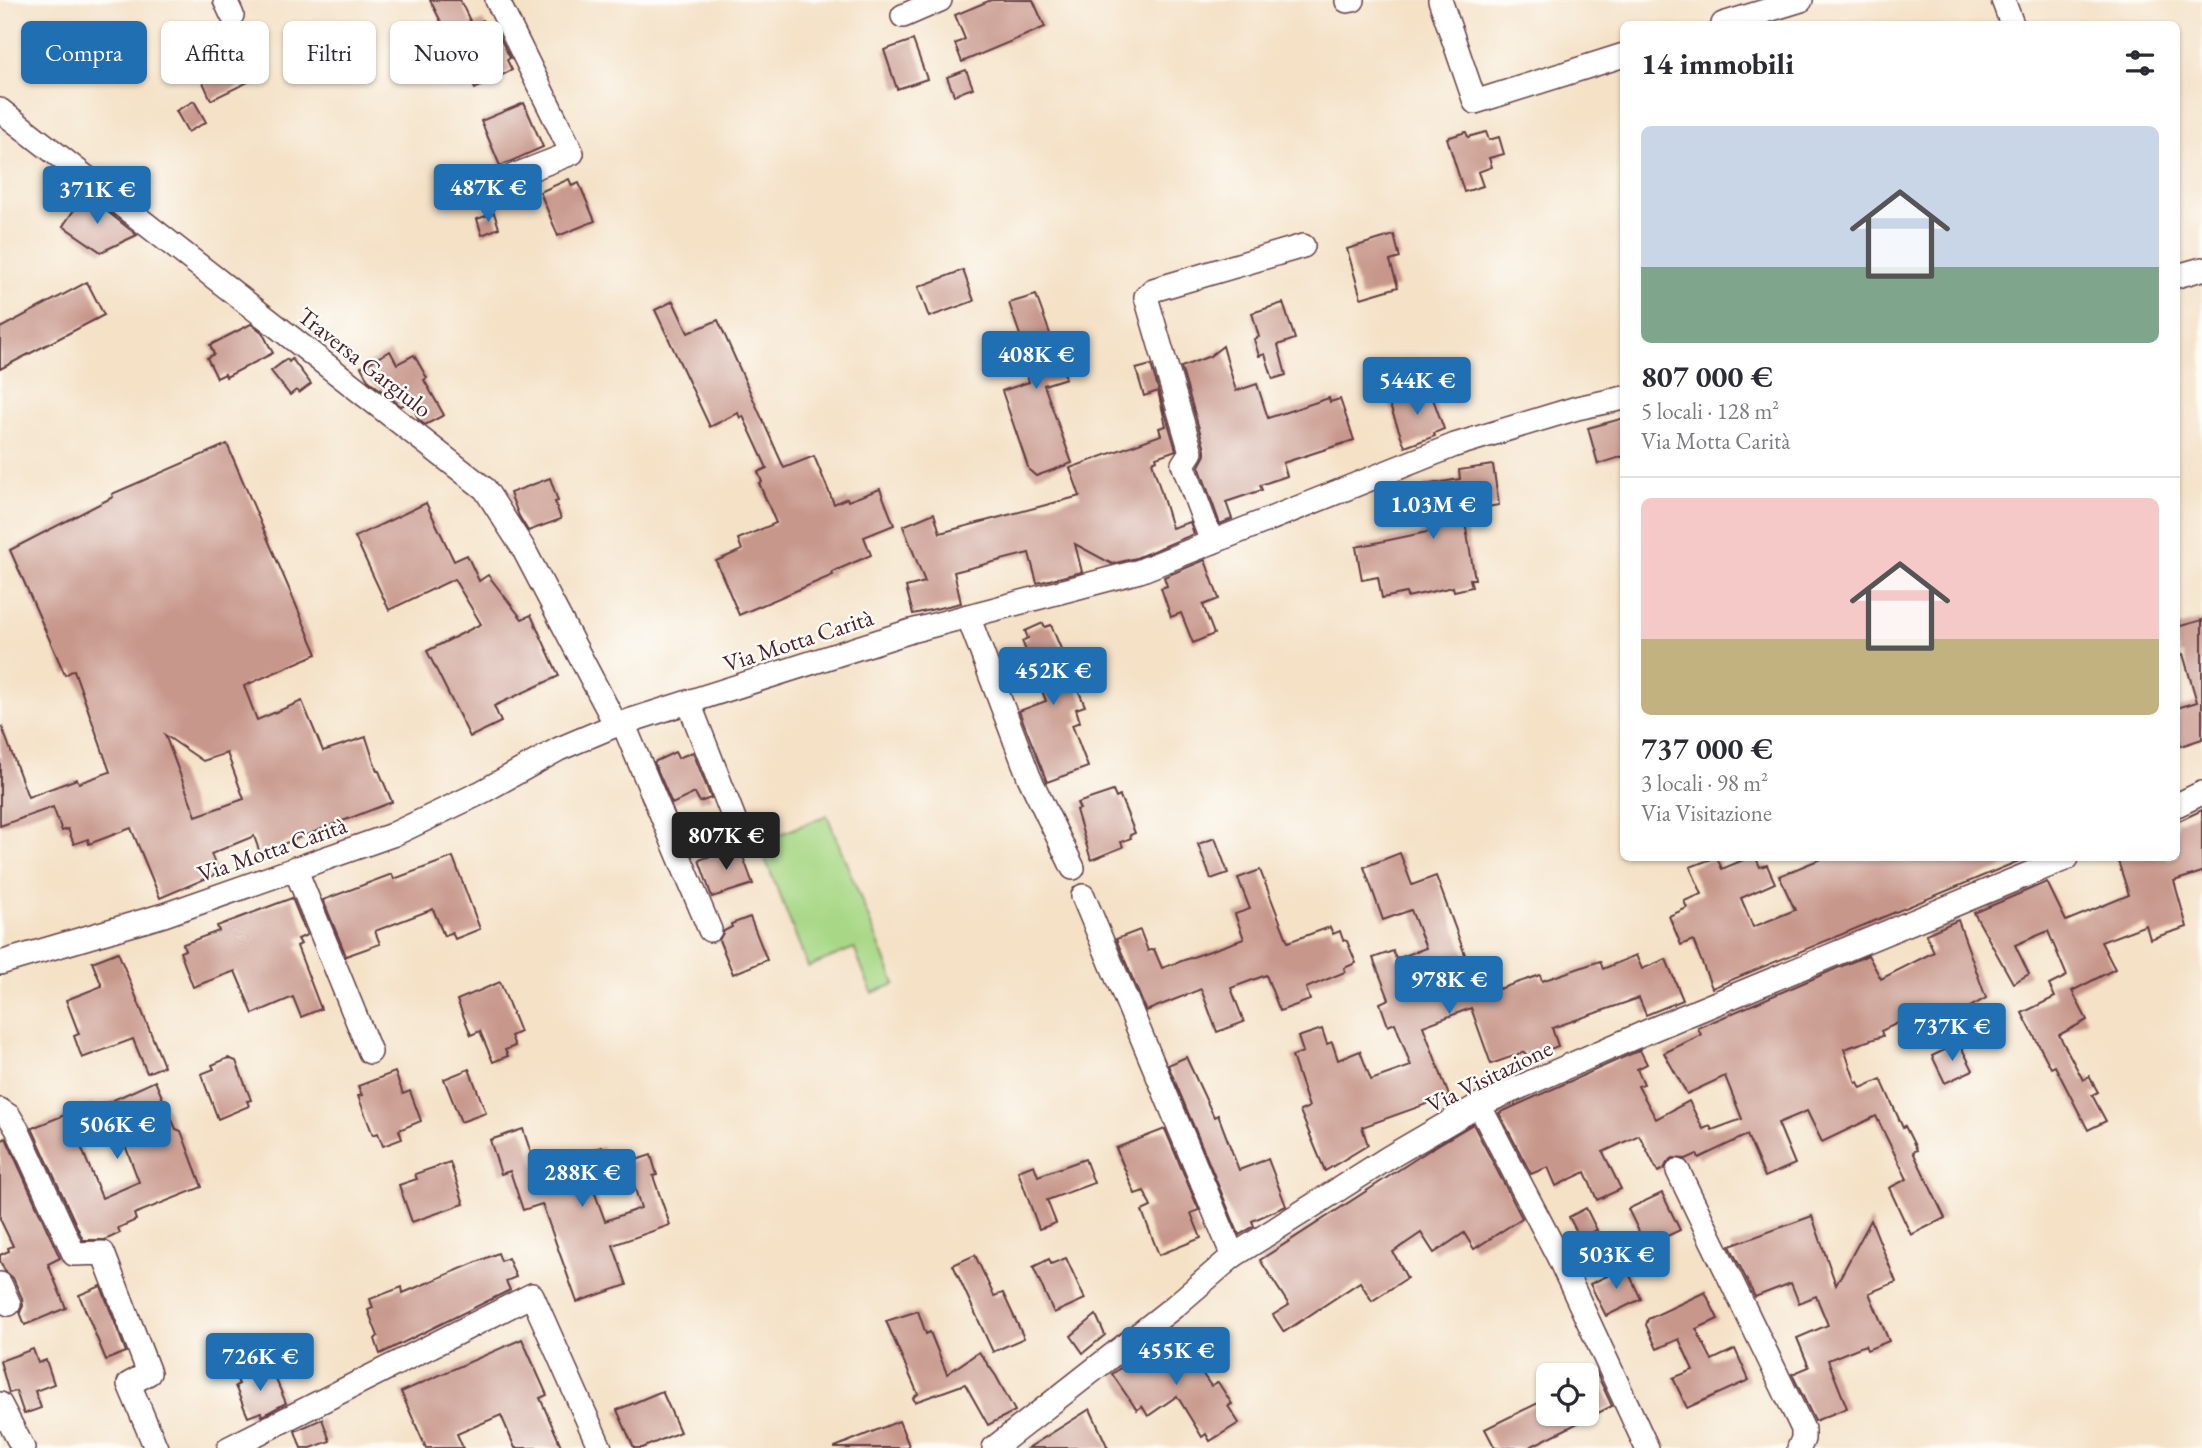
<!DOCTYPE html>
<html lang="it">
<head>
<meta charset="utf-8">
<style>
  body { margin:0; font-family:"EB Garamond",serif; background:#f2f2f3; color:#2b2b33; height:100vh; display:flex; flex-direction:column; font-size:26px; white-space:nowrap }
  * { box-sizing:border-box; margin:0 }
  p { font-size:23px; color:#7c7c81 }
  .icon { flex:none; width:38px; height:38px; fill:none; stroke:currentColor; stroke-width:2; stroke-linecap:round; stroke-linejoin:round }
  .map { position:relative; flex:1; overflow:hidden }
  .sheet { position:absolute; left:1620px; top:21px; width:560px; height:840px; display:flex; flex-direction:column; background:#fff; border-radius:10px; box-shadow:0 2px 5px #0004 }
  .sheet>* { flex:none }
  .hud { position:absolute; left:21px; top:21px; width:665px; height:63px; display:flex; gap:14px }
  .tools { position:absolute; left:1536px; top:1363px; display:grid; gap:14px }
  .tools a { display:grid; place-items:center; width:63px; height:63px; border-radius:10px; background:#fff; box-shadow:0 2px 5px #0004; font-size:35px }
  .price { position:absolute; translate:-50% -60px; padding:0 16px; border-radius:7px; background:#1f6fb2; color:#fff; font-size:23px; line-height:46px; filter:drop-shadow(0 2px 4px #0008) }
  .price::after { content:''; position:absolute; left:50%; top:42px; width:21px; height:16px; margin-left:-10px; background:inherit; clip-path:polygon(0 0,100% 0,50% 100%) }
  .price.selected { background:#222; color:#fff }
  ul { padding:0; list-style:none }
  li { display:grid; align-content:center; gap:14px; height:371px; padding:0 21px }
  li+li { border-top:2px solid #e1e1e2 }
  li span { display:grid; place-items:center; height:217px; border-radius:10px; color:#555 }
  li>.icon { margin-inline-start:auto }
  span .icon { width:126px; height:126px; fill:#fffc; stroke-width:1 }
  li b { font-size:30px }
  h2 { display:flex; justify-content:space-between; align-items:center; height:84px; padding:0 21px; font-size:30px }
  .chip { padding:0 24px; border-radius:10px; background:#fff; box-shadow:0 2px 5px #0004; font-size:24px; line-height:63px }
  .chip.selected { background:#1f6fb2; color:#fff }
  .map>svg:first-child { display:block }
</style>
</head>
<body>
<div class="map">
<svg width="2202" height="1448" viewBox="0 0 2202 1448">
  <rect width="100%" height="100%" fill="#fdfcf7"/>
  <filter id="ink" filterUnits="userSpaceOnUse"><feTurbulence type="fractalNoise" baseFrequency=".0143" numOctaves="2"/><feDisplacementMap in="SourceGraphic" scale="14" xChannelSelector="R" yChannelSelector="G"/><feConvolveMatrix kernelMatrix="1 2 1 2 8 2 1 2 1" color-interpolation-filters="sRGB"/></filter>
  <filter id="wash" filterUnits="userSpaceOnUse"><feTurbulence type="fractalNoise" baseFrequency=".00686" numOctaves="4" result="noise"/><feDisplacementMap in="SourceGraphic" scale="28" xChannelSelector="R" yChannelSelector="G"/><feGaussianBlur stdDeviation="1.57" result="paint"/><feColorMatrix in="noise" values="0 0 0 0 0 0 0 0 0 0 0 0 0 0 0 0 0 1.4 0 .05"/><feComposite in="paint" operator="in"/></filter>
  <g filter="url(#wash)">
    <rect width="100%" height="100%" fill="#f4e1c6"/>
    <path fill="#a8d886" stroke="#797c58" stroke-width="2" d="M827,815L895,984L872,993L854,948L808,967L759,843Z"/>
    <g id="blocks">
      <g fill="#c8978b" fill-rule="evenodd">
        <path d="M430,0H460L472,25L483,20L491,35L497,32L510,58L507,60L512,70L475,89Z"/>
        <path d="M991,0H1033L1045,27L962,62L955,44L965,39L955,15Z"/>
        <path d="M247,36L265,74L211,100L193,60Z"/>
        <path d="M913,40L927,79L897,89L884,50Z"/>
        <path d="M966,70L973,88L954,95L947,77Z"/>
        <path d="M194,101L206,122L188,132L176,111Z"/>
        <path d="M524,103L543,147L500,166L481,121Z"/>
        <path d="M1466,132L1468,137L1486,132L1489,140L1499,137L1504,154L1489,158L1492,167L1478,172L1483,186L1464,192L1447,138Z"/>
        <path d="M569,179L572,186L579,183L595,221L558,236L540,192Z"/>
        <path d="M85,194L137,235L101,252L63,226Z"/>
        <path d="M494,213L499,228L482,235L477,219Z"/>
        <path d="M1394,235L1400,258L1390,261L1398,287L1361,298L1347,249Z"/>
        <path d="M963,270L974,301L929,317L918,287Z"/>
        <path d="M87,282L104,315L0,369V328Z"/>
        <path d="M1036,295L1066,378L1044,385L1072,463L1036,476L1029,470L1002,391L1029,382L1015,340L1021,338L1009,303Z"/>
        <path d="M673,301L688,333L718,320L784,468L814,456L834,504L847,498L848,501L880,489L894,525L864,537L871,555L832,572L833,575L739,615L716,561L742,550L738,539L776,523L759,483L762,482L758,472L767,468L743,416L740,418L738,413L710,427L655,310Z"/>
        <path d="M1283,303L1295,339L1278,345L1286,375L1273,379L1265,354L1259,356L1254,339L1259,337L1252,313Z"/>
        <path d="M251,324L262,332L273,353L226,377L225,374L217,378L207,358L214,354L210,345Z"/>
        <path d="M1223,346L1236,391L1257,384L1268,418L1329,398L1330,402L1340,399L1354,440L1283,463L1287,476L1260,485L1262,490L1226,502L1232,519L1220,524L1199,466L1205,455V449L1181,367L1210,356Z"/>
        <path d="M390,351L397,364L414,355L427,378L424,380L444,415L425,425L419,420L410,402L401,406L368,380L361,367Z"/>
        <path d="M287,359L289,362L292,359L311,384L299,393L296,390L290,395L271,371Z"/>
        <path d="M1151,365L1176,450L1156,457L1157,460L1152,462L1172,528L1190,522L1194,534L1136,558L1112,564L1075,544L1082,572L1037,583L1029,553L954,572L961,603L913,614L906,587L925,582L903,526L934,513L940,533L1080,496L1070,468L1161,435L1159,428L1166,426L1158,391L1144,396L1136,369Z"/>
        <path d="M1429,388L1444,429L1434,433L1435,436L1405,447L1389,403Z"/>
        <path d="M1624,418V456L1598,464L1588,428Z"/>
        <path d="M227,444L317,654L244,686L257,720L302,701L323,751L366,737L377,771H379L392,802L260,853L254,836L230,846L211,854L219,873L160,898L131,828L89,844L88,839L74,844L68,829L62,831L53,807L0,826V727H2L28,797L77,779L79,783L110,772L74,670L65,675L10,550L113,497L112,494ZM165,735L203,761L227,753L244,799L196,816Z"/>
        <path d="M1493,465L1499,505L1463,511L1475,579H1470L1472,587L1454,591L1453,587L1407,597L1406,593L1382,598L1378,577L1362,580L1356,547L1432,531L1424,485L1460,479L1459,470Z"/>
        <path d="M550,478L558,501L555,502L561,519L528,531L519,516L510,493Z"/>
        <path d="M426,503L454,561L467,555L479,581L488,575L522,619L531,615L559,676L494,706L501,722L470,737L427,651L481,624L454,579L389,610L355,537Z"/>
        <path d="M1205,560L1219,599L1203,605L1214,634L1193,643L1181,613L1171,617L1161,588L1167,586L1164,577Z"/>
        <path d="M2202,620V739L2181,746L2177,733V708L2197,702L2183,654L2180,655L2177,644V627Z"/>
        <path d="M1043,623L1045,627L1051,625L1085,706L1076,709L1080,722L1072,725L1088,767L1047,782L1019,711L1046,701L1022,641L1028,638L1025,631Z"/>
        <path d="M675,752L678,758L693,752L711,798L700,802L695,793L672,804L654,762Z"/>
        <path d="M1113,791L1116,798L1120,796L1135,833L1130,835L1131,838L1121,842L1123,847L1091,860L1076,810L1080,809L1077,803Z"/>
        <path d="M2202,810V872L2174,881L2187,927L2150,939L2146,925L2101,942L2115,969L2072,991L2087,1020L2059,1035L2083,1080L2089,1076L2098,1092L2092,1095L2106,1121L2088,1130L2055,1066L2051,1068L2022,1013L2055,997L2049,985L2067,976L2048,931L2015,945L2029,974L2013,983L1974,913L2047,882L2066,921L2129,895L2117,858H2177V822Z"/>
        <path d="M1215,838L1228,873L1211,879L1198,844Z"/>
        <path d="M739,846L753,884L712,897L699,860Z"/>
        <path d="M1400,853L1412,885L1436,876L1470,968L1489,961L1499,989L1540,975L1542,981L1600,961L1603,969L1636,955L1642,969L1666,959L1683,1000L1646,1015L1639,998L1552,1028L1558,1046L1527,1058L1525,1052L1491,1064L1471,1008L1423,1026L1449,1096L1362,1127L1368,1145L1325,1171L1300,1111L1309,1107L1292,1056L1303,1052L1298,1037L1322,1029L1327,1044L1332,1042L1338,1060L1360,1051L1371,1080L1411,1066L1395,1023L1388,1026L1380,1003L1389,999L1373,958L1393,951L1396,959L1426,948L1411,910L1383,920L1364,867Z"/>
        <path d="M453,857L480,929L455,939L452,932L444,936L433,909L375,931L380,944L346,956L323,900L392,874L394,879Z"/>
        <path d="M1714,858H1717L1722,869L1748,858H1756L1760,867L1767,865L1775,883L1741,898L1753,927L1795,910L1779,876L1823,858H2026L1712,988L1693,940L1681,945L1669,916L1687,908L1684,901L1702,894L1690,867Z"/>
        <path d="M1260,870L1288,942L1330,927L1333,934L1340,931L1343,940L1347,941L1356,963L1344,968L1345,972L1306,988L1310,1000L1280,1011L1266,975L1231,988L1244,1022L1217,1032L1201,989L1146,1011L1116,939L1140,930L1148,951L1154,949L1162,968L1244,939L1235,914L1250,909L1238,878Z"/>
        <path d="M292,898L307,935L298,939L301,944L297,946L321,1009L301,1017L293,997L253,1014L235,971L193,987L180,952L185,950L183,944L219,931L217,926Z"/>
        <path d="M750,917L767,960L733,974L719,940L724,931L732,927L731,924Z"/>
        <path d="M1958,920L1986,998L1921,1034L1912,1016L1881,1031L1883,1036L1844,1049L1856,1083L1858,1082L1861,1088L1881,1079L1903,1128L1905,1126L1917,1150L1913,1152L1945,1218L1911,1235L1889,1188L1907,1179L1876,1116L1822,1142L1807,1111L1778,1123L1795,1164L1765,1177L1747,1135L1699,1158L1697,1154L1686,1159L1673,1158L1667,1163L1664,1169L1658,1172L1639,1135L1603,1152L1621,1189L1597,1200L1585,1172L1556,1186L1548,1167L1531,1174L1499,1113L1640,1050L1647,1064L1637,1069L1644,1084L1638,1086L1656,1119L1689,1101L1703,1129L1710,1126L1712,1130L1742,1119L1725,1076L1687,1094L1664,1053L1701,1035L1698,1028L1868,955L1881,979L1934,952L1926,934Z"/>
        <path d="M118,952L164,1066L147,1073L133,1039L82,1058L74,1036L79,1034L66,1000L102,986L92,962Z"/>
        <path d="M500,982L520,1032L511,1036L515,1046L505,1050L508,1056L493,1062L480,1031L471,1035L457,1000Z"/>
        <path d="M1959,1043L1973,1070L1945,1083L1932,1056Z"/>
        <path d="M1186,1057L1214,1117L1218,1115L1239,1170L1268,1159L1286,1206L1252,1221L1254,1226L1239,1235L1168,1065Z"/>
        <path d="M228,1058L236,1061L251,1100L247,1101L249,1106L218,1119L201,1074L214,1069L212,1065Z"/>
        <path d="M469,1069L486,1113L461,1122L444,1079Z"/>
        <path d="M395,1072L403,1094L410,1091L421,1121L399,1130L402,1139L383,1146L378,1133L373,1135L358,1096L362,1095L358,1086Z"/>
        <path d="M155,1081L176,1129L181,1131L202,1187L134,1214L136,1220L118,1228L120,1233L105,1240H83L32,1128L92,1104L94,1109ZM109,1119L119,1141L123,1140L139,1182L102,1198L75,1132Z"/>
        <path d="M1473,1124L1522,1218L1474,1249L1464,1233L1434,1253L1421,1233L1393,1252L1407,1278L1372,1301L1360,1282L1284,1332L1273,1315L1289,1305L1260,1260L1431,1149Z"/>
        <path d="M523,1129L536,1168L602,1147L613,1181L593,1188L605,1221L641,1208L627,1163L651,1155L657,1175L653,1176L670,1225L613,1245L627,1285L577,1302L542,1204L523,1210L510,1171L501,1174L490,1140Z"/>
        <path d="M1165,1129L1199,1210L1191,1213L1201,1238L1159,1255L1142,1211L1151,1207L1144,1191L1135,1194L1116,1148Z"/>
        <path d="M6,1138L60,1258L48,1264L66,1308L25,1325L20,1312L23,1306L22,1298L13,1278L5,1271L0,1261V1255L9,1251L8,1248L13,1246L0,1219V1141Z"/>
        <path d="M1085,1159L1094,1183L1047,1200L1056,1223L1039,1229L1018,1171L1034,1165L1038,1176Z"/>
        <path d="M450,1162L464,1204L412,1222L399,1185L417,1179L415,1174Z"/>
        <path d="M1662,1193L1680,1230L1646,1246L1628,1209Z"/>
        <path d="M1586,1208L1597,1230L1580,1238L1569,1217Z"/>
        <path d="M1812,1216L1836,1285L1871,1220L1896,1282L1869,1293L1889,1341L1867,1350L1865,1345L1828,1360L1847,1408L1815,1421L1792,1374L1809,1367L1797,1338L1828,1325L1816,1296L1799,1303L1791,1283L1755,1297L1730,1246Z"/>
        <path d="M498,1253L501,1261L508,1258L516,1277L506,1281L510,1290L380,1354L375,1339L378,1336L368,1310L373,1308L370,1299L402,1287L403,1293Z"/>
        <path d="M975,1255L994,1296L1003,1293L1024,1338L993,1352L953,1265Z"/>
        <path d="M1066,1258L1085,1299L1054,1313L1033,1267L1049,1259L1051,1264Z"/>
        <path d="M1626,1267L1641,1299L1606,1316L1590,1284Z"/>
        <path d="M101,1286L126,1352L106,1360L79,1295Z"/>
        <path d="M1705,1292L1718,1319L1696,1329L1712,1360L1735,1349L1749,1380L1687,1408L1673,1378L1693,1370L1679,1339L1657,1349L1646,1325L1648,1319Z"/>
        <path d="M918,1311L926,1334L930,1332L947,1374L979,1352L996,1376L1015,1411L988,1425L965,1384L915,1402L913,1398L918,1394L886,1321Z"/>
        <path d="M1096,1315L1105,1335L1083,1353L1071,1336Z"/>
        <path d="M1173,1331L1211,1386L1218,1382L1232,1404L1228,1406L1239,1423L1210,1441L1206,1434L1202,1437L1177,1396L1148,1416L1142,1406L1137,1410L1112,1374Z"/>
        <path d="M522,1339L547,1395L540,1398L562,1448H515L501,1415L457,1434L463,1448H426L401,1392Z"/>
        <path d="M33,1349L38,1363L46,1360L54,1384L35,1391L41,1408L24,1414L16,1391L9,1393L0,1361Z"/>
        <path d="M266,1368L268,1371L272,1370L286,1403L262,1416L261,1412L248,1417L235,1386L239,1384L237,1380Z"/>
        <path d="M1596,1372L1612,1406L1528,1448H1495L1485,1429L1538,1403L1543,1414H1587V1377Z"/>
        <path d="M662,1391L680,1432L642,1448H634L617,1410Z"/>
        <path d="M1090,1409L1108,1448H1028Z"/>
        <path d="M322,1419L330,1441L311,1448H301L295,1431Z"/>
        <path d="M899,1421L910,1448H835V1447Z"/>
      </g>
    </g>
  </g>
  <g filter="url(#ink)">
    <use href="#blocks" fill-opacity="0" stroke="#643c42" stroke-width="2"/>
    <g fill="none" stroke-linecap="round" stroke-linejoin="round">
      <defs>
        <g id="minor">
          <path d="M225,0L232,15"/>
          <path d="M497,0L572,153L513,176"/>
          <path d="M1440,0L1475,102L1624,55"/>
          <path d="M2003,0L2012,24"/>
          <path d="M1347,1L1353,0"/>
          <path d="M903,16L940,0"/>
          <path d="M1723,24L1801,0"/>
          <path d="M0,110L485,489L523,548L616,725"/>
          <path d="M2177,276L2202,269"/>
          <path d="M1212,542L1183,464L1191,452L1146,297L1153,290L1303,246"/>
          <path d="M968,616L1029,777L1073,868"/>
          <path d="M689,703L738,829"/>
          <path d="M623,723L710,930"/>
          <path d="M2177,805L2202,793"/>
          <path d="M295,868L370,1052"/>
          <path d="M1083,896L1233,1256"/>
          <path d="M0,963L164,915L392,835L480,793L559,749L616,725L911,631L1140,571L1455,445L1577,408L1624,398"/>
          <path d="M1479,1105L1558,1256L1647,1448"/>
          <path d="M0,1110L9,1116L17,1129L74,1254L103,1253L149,1373L129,1384L156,1448"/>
          <path d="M1678,1171L1803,1429V1439L1799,1448"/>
          <path d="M0,1284L9,1304"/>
          <path d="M0,1404L23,1448"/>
          <path d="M229,1448L532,1295L600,1448"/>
          <path d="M994,1448L1175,1306L1233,1256L1388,1158L1479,1105L1651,1030L2067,858"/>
        </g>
      </defs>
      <use href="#minor" stroke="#643c42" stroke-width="26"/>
      <use href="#minor" stroke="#fff" stroke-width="23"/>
    </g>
  </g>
  <g text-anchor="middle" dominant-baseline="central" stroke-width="5" stroke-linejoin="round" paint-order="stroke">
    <g font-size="24" fill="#4a1f2b" stroke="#fdfcf7">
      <text transform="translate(365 362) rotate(38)">Traversa Gargiulo</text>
      <text transform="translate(798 640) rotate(-18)">Via Motta Carità</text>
      <text transform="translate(272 849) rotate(-19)">Via Motta Carità</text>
      <text transform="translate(1489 1076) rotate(-26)">Via Visitazione</text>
    </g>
  </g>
</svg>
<div class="tools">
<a><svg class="icon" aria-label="locate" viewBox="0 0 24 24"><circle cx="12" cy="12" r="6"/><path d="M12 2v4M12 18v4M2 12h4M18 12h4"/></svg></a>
</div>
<b class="price" style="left:488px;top:224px">487K €</b>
<b class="price" style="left:97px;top:226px">371K €</b>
<b class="price" style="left:1036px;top:391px">408K €</b>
<b class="price" style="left:1417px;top:417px">544K €</b>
<b class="price" style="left:1433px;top:541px">1.03M €</b>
<b class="price" style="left:1053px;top:707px">452K €</b>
<b class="price selected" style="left:726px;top:872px">807K €</b>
<b class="price" style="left:1449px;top:1016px">978K €</b>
<b class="price" style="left:1952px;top:1063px">737K €</b>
<b class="price" style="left:117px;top:1161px">506K €</b>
<b class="price" style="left:582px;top:1209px">288K €</b>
<b class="price" style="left:1616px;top:1291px">503K €</b>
<b class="price" style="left:1176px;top:1387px">455K €</b>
<b class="price" style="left:260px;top:1393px">726K €</b>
<div class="hud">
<a class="chip selected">Compra</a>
<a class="chip">Affitta</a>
<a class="chip">Filtri</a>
<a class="chip">Nuovo</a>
</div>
<section class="sheet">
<h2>14 immobili<svg class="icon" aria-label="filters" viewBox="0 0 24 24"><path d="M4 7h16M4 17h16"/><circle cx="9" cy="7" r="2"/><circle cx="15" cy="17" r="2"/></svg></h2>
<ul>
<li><span style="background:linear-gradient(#c9d6e8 65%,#7fa58c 0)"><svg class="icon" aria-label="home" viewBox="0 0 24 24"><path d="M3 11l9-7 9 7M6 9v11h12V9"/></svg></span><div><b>807 000 €</b><p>5 locali · 128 m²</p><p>Via Motta Carità</p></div></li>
<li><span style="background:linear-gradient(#f6c9c9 65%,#c2b280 0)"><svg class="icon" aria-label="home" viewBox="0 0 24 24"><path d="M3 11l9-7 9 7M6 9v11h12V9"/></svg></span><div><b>737 000 €</b><p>3 locali · 98 m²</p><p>Via Visitazione</p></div></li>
</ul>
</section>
</div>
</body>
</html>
